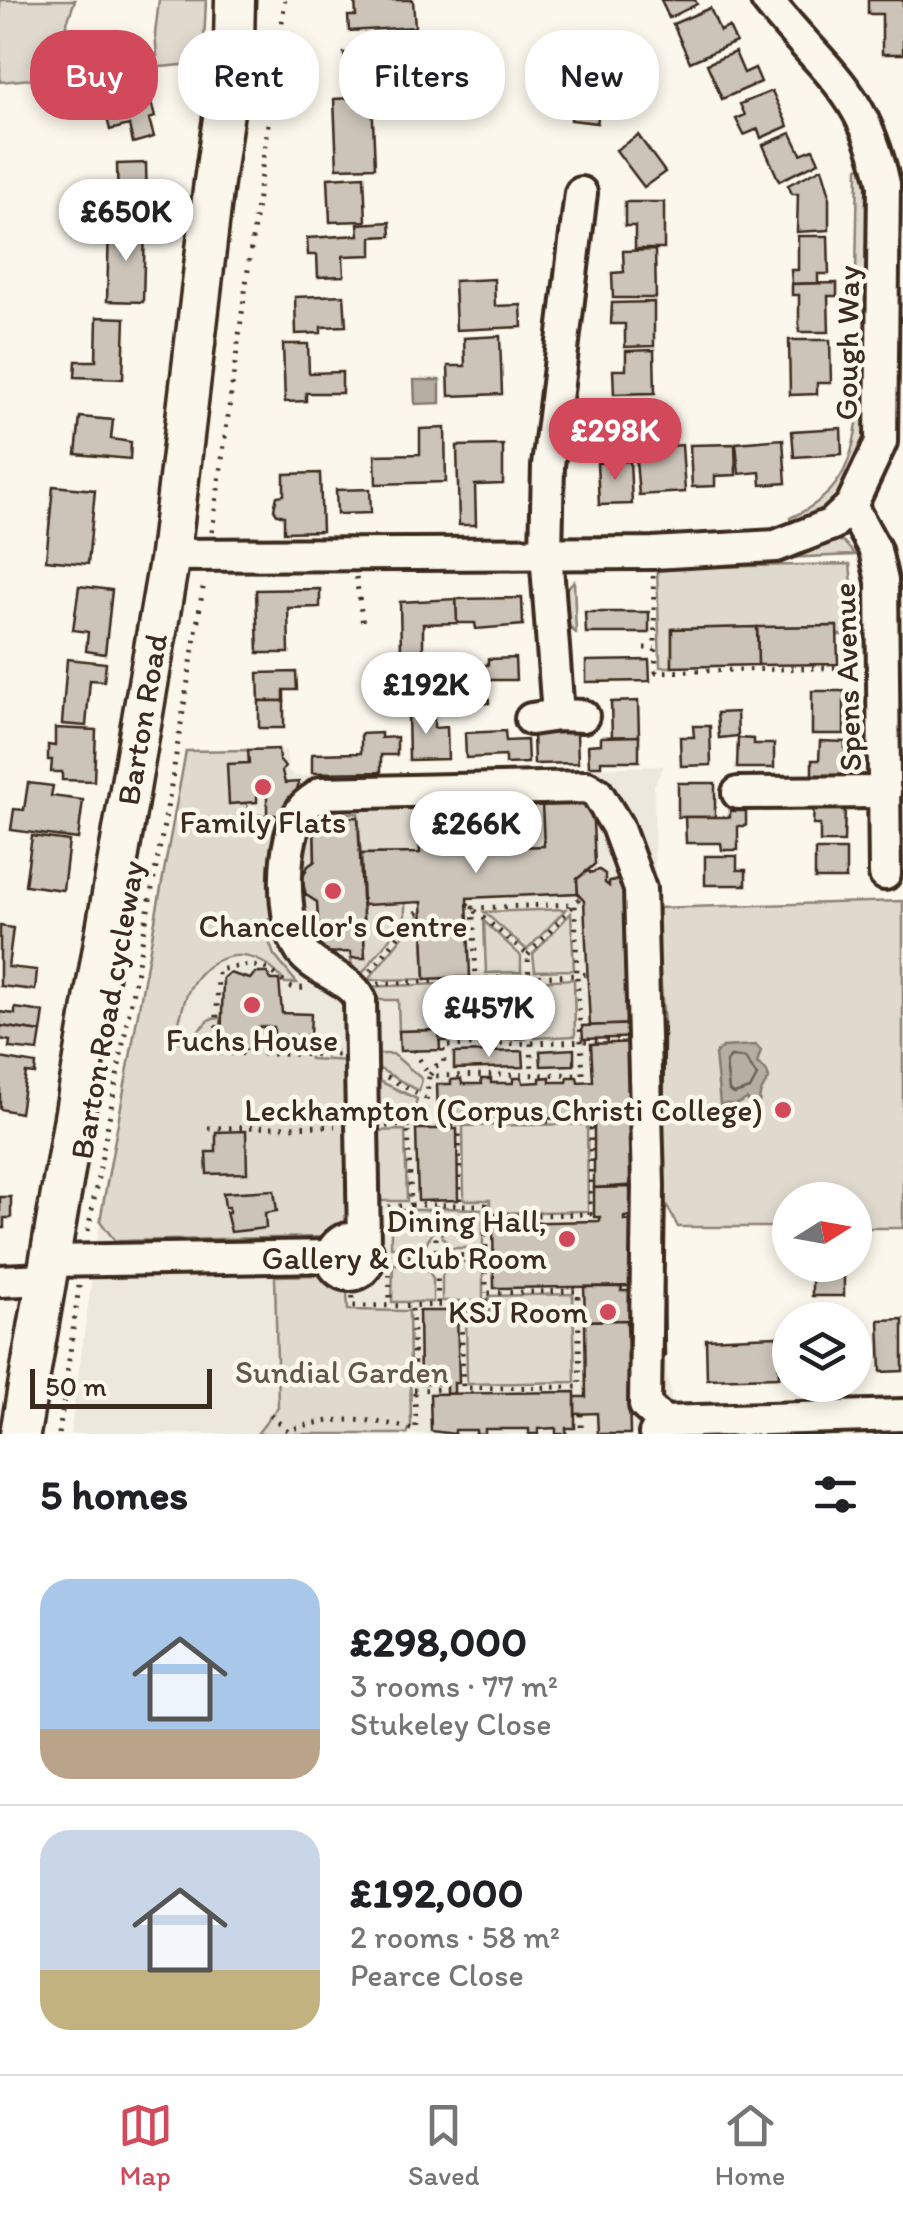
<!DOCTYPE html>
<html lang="en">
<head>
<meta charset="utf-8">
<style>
  body { margin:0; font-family:Itim,sans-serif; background:#f2f2f2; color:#202124; height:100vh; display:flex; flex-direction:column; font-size:38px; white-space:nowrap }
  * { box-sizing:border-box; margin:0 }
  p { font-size:32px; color:#757577 }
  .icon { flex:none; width:55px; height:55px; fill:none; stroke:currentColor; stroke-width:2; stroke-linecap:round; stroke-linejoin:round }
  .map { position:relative; height:1434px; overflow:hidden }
  .side { display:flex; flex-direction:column; background:#fff; flex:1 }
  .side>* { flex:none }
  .banner { position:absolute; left:30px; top:30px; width:845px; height:90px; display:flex; gap:20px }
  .needle { width:65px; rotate:79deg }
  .buttons { position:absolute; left:772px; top:1182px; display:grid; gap:20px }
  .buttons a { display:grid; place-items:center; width:100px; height:100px; border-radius:50%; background:#fff; box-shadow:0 5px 15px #0003; font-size:50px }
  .scale { position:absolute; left:30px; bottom:25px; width:182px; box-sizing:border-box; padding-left:10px; border:5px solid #3b2a1e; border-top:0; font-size:28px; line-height:35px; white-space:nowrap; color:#3b2a1e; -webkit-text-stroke:8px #fbf7ec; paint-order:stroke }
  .price { position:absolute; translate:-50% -85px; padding:0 22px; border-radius:35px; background:#fff; color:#222; font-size:32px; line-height:65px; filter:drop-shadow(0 2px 5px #0008) }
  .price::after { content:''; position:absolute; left:50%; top:60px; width:30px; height:22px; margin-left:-15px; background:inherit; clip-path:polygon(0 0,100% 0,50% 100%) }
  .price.selected { background:#d1495b; color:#fff }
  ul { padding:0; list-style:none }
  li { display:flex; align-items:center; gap:30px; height:250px; padding:0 40px }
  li+li { border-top:2px solid #e0e0e0 }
  li span { display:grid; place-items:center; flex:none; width:280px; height:200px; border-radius:30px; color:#555 }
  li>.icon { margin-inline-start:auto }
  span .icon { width:120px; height:120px; fill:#fffc; stroke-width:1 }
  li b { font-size:42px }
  h2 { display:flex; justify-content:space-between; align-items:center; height:120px; padding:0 40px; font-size:42px }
  .tag { padding:0 35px; border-radius:40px; background:#fff; box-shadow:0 5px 15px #0003; font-size:35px; line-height:90px }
  .tag.selected { background:#d1495b; color:#fff }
  .tabs { display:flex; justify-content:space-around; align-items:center; height:140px; border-top:2px solid #e0e0e0; background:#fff; font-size:28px; color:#757577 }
  .tabs a { display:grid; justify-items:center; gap:5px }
  .tabs .selected { color:#d1495b }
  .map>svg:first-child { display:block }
</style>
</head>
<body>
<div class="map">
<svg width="903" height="1434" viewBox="0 0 903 1434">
  <rect width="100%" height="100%" fill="#fbf7ec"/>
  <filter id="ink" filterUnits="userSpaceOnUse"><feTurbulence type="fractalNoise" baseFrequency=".01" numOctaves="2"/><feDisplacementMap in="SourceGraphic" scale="20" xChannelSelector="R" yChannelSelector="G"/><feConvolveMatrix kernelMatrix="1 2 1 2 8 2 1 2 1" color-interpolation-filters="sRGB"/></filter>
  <g filter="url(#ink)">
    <path fill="#ede8dd" d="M278,749L286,751L288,770L295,776L664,766L654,785L655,908L903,901V1228H855V1200H790V1227H678L663,1201L665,1356L676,1434H70L100,1221L186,751Z"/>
    <g fill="#dfd9ce" stroke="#8d8276" stroke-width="2.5">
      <path d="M0,0H75L62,37L64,65L157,56L155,34L159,0H206L203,63L0,82Z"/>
      <path d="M866,165L869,186V275H856L858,168Z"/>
      <path d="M858,414L869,415C868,468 836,505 792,529L790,518C839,496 853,465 858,414Z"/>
      <path d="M826,537L844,542L855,555L755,559Z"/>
      <path d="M850,564L857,635H837L836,626L672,629V667H660L657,568Z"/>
      <path d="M574,581L576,633C562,623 566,605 566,589Z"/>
      <path d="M248,750L249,763L230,804L246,803L251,814L290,817L279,914L262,922L274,955L297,983H285C259,946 213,946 190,988C182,1003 179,1024 175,1041L186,1043L210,1019L222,1018V1049L256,1050L257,1027H274V1035L310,1036V1059L352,1061L354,1201H347L348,1218L345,1224L329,1230L324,1237L115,1241L100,1221L186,751Z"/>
      <path d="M319,801L321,819L314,820L315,861C298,872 298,893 317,902L320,953L335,952V969L313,954L293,901L312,806Z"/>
      <path d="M327,801L592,802L543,805L544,846L465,849L463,810L418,812L420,853L361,854L358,813L328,814Z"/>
      <path d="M903,901V1228H855V1200H790V1227H678L663,1198L664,1023L655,908Z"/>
      <path d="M405,902V919L361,975L352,968L351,958L365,957L363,905Z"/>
      <path d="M566,909L527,950L484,912Z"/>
      <path d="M422,912L425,979L368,980Z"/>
      <path d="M571,913L574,970L535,971L533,954Z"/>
      <path d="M484,921L521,956V972L486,973Z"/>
      <path d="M574,979L575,1036L535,1038L533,981Z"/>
      <path d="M523,981L525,1027L399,1031L398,1000H371L364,987Z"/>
      <path d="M371,1054H393L422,1079L419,1091L371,1064Z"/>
      <path d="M371,1077L417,1099L411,1121H372Z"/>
      <path d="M587,1124L588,1211L490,1213V1200H464L463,1126Z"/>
      <path d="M405,1130L407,1201H375L373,1131Z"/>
      <path d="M441,1208L483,1209V1248H451L442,1236Z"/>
      <path d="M391,1210H431L432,1234L424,1247H391Z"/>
      <path d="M451,1262H483V1301H442V1276Z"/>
      <path d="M393,1264H424L433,1278V1302H392Z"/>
      <path d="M324,1275L330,1285L347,1291L348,1310L409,1311L411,1425L407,1434H257L278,1407L275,1276Z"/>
      <path d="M573,1294L575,1382L467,1384L466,1311H489V1296Z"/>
    </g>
    <g fill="#b6aea2" stroke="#85796d" stroke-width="2.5">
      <path d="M414,380H440V403L415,404Z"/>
      <path d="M756,1045L761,1050L757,1063L766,1070L769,1078L760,1094L758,1114L747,1099L737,1104H720L715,1054L723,1047Z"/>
    </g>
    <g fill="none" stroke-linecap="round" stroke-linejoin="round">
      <path stroke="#6c5f53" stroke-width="2.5" d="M731,1057L745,1058L757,1076L750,1089L734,1094L729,1091L726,1062Z"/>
    </g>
    <g fill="#ccc4b9" stroke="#3b2a1e" stroke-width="2.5">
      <path d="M348,0H413L415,27L349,31L348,16H356L355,1Z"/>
      <path d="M661,0H695L697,4L669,18Z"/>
      <path d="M868,0H903V54H882V14H868Z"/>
      <path d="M710,8L720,31L729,27L736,42L690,62L673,24Z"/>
      <path d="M385,50L387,80L346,82L344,53Z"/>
      <path d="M735,52L744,73L755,68L761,82L722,99L707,64Z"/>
      <path d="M592,62L613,65L612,77L636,80L634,104L609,101L607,113L599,112L597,123L571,120L573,97L588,99Z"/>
      <path d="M143,71L155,117L149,119L154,137L133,143L129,125L110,130L104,106L115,103L109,80Z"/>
      <path d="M772,91L788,126L761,138L758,129L744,135L736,119L745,115L740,104Z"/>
      <path d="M372,97L375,167L337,168L334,99Z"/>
      <path d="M791,133L801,154L813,149L819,162L779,181L763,145Z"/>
      <path d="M638,135L665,172L644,187L616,150Z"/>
      <path d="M146,163L147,209L118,210L117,164Z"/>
      <path d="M822,168L829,192V230L797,232L798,194H792L788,185Z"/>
      <path d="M364,176L366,221L330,222L328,178Z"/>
      <path d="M625,202H664V249H635V226H625Z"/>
      <path d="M390,222L391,236L372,237V255L343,256L344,276L318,277L317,255H308L307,238L359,235L358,224Z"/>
      <path d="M109,226L145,227L143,302L107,301Z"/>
      <path d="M798,236H828L829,274H818V283L792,284L791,270H798Z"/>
      <path d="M655,250L656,298H613L612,273L624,272L623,251Z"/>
      <path d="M494,279L495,306L521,305L522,327L456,330L454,281Z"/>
      <path d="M837,283V296H828L829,332H799V295H792V284Z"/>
      <path d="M344,295L346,326L321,327V333L296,334L295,297Z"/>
      <path d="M654,302V346L625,347V324H611L612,303Z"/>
      <path d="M97,317L125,318L123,379L75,377L76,361H96Z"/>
      <path d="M500,336L502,394L449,396L448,366H465L464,338Z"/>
      <path d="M789,340H830L831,383H817V394L790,395Z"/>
      <path d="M283,344H308L309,373L342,372V393H306V401L285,402Z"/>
      <path d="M654,350L655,393L614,394L613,370H626V351Z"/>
      <path d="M630,399L632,423L612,425L610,401Z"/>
      <path d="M80,417L113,420L111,439L131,442L130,459L76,454Z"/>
      <path d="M445,428L446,482L376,484L375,455L420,454V429Z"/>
      <path d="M841,428L842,454L794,457L792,431Z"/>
      <path d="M783,439L786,483L761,485L760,472L739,474L736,443Z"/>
      <path d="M735,444L736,475L715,476V486L692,487L690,445Z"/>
      <path d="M503,445V484L475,485L476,525H459L457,446Z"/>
      <path d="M682,445L685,492L639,495L635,449Z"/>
      <path d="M630,461L632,504L599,505L597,463Z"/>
      <path d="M320,473L322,531L284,532V516L277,514L274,509L277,496L284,495V474Z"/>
      <path d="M53,486L95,490L88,564L46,560Z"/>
      <path d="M370,489L371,513L337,514L336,490Z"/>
      <path d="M79,586L112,590L105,654L86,651L88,632L73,630Z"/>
      <path d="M320,589V607L288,608L289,653H258L256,590Z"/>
      <path d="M522,598L523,625L476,629L475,623H457L456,599Z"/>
      <path d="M456,599L457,623L423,624V650L401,651L400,602Z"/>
      <path d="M585,612H649V633H586Z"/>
      <path d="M837,626L838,664L758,665L757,627Z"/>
      <path d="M757,627L758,665L672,667V629Z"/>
      <path d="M515,658L516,680H488L489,703L461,704V665H488V659Z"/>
      <path d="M67,659L106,663L104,681L90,680L86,726L62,724Z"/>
      <path d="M649,660L650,681L586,682V661Z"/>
      <path d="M296,672L297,690H284V701H259L258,673Z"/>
      <rect x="812" y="691" width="32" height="43"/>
      <rect x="259" y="701" width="25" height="27"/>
      <path d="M638,701L639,736L612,737L611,702Z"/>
      <path d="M408,709H434V728L447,727L448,759L409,760Z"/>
      <path d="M737,712L738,736L719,738L717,713Z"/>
      <path d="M693,726H710L711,765L681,766L680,737H694Z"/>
      <path d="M55,728L96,730L94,781L62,780V772H51L52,760H48V745L55,746Z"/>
      <path d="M505,731L506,741L527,740L528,763L505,764V756L466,758L465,733Z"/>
      <path d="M381,733V738L397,737V755H381V772L312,773V754L361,753V734Z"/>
      <path d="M533,733H577L578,763L534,764Z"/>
      <path d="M639,736V761H601V766H589L588,745L601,744V737Z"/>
      <path d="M738,738L754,739V744H774V768H737Z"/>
      <path d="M820,741L845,742L844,779L812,778V760H819Z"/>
      <path d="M278,749L279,760L285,767L282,771L285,783L299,782L290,817L267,814V790H257V802L229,804L227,764L249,763L248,750Z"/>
      <path d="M28,783L53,786L51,796L83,800L78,839L11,830L14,809L24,810Z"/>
      <rect x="678" y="783" width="37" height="34"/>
      <path d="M592,802L595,864L577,879L578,893L467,898L470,977L425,979L422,902L363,905L361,854L420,853L418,812L463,810L465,849L544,846L542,805Z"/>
      <path d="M814,806L845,807L844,842H820V825H813Z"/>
      <path d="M730,811H746V826H738V850H722L721,843H686L685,817H730Z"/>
      <path d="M358,817L365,958H351V952L320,953L317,902L306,895L302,879L308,866L315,861L314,819Z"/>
      <path d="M32,836L69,841L63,890L25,885Z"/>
      <rect x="815" y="850" width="31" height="29"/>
      <path d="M705,856H737V870H746V885H705Z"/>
      <path d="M589,870L590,873L599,870L605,874V883L609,886V881L621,880L625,898H633L639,1024L590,1026L584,901L578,894L577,879Z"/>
      <path d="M0,926L13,928L8,967L37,970L35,990L0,986Z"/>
      <path d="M229,973L250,979L255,973H267L271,980H279L282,1013L311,1014L310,1036L274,1035V1027H257L256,1050L221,1049L223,978Z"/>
      <path d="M15,1008L44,1012L41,1032L0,1026V1012L15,1014Z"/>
      <path d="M653,1022L664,1023L663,1198L653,1199Z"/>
      <path d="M644,1024V1037L583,1039L582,1026Z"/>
      <path d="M0,1026L41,1032L38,1051L9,1048L10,1041L0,1039Z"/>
      <path d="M525,1027L526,1038L439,1041V1030Z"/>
      <path d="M439,1030L440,1050L400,1051L399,1031Z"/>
      <path d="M636,1042L639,1185L594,1188V1118L438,1120L437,1084H451V1080L461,1079L462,1084H482L481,1079H491V1083H513V1078H522L523,1083L540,1082V1078L550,1077V1082H567L568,1077H577L578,1082L593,1081L591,1044Z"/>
      <path d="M574,1049V1065L541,1066L540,1051Z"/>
      <path d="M523,1051L524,1067L454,1069V1053Z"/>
      <path d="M0,1058L36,1064L35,1074L26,1073L20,1113L0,1109Z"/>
      <path d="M442,1120H452L453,1129H457L458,1200L418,1201L416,1129H443Z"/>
      <path d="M246,1131L247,1173L207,1174L206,1152H216V1132Z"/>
      <path d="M630,1187L631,1216L624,1217V1220H641L642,1286L494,1288L493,1223L600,1221V1217H594V1188Z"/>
      <path d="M274,1190L277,1211L265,1213L266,1228L231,1232L226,1212H229V1207H225L223,1193Z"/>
      <path d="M0,1197H11V1218H4V1228H0Z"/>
      <path d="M663,1198L665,1356H653V1199Z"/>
      <rect x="812" y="1265" width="32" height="31"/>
      <path d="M584,1287H622L621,1291H630L631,1320L585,1321Z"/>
      <path d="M419,1311H457L459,1383H454V1394H446V1384H420Z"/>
      <path d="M903,1319V1371L881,1372L879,1320Z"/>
      <path d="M627,1320L630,1434H598L597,1413L575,1414V1397H586L585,1321Z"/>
      <path d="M777,1336L779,1377L707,1379L706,1339Z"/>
      <path d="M575,1392V1428H566V1434H556V1428L538,1429V1434H529V1429H485V1434H476V1430H455V1434L431,1431L430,1394Z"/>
    </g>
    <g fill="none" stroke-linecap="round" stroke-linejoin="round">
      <defs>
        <g id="minor">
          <path d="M851,506L875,550L882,581L885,874"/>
          <path d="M170,555L653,553L776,546L832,524L851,506L881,442L884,184C864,89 822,70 767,0"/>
          <path d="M558,715L546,552L548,466L581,193"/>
          <path d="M531,719L558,715L583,716"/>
          <path d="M738,793L885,792"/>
          <circle cx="350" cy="1257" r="18"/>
          <path d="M364,1246L360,999C348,976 316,972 301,951C280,921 281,837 303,808C307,803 316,798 321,793L587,787L597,793L617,826L640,889L648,1186L645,1405L663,1422L655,1434"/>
          <path d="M50,1261L332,1256"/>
          <path d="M0,1281L46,1279"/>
          <path d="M663,1422L903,1415"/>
        </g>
        <g id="major">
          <path id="s1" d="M20,1434L170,555L214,182L234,41L235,0"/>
        </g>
      </defs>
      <use href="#minor" stroke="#3b2a1e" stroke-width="38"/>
      <use href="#major" stroke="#3b2a1e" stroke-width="45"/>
      <g stroke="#3b2a1e" stroke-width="5" stroke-dasharray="2.5 8" stroke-linecap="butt">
        <path d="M212,532L285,0"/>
        <path d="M653,576L656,672L859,667"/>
        <path d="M356,577L363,625"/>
        <path d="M644,648H655"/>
        <path d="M467,904L528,955L532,1074"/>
        <path d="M528,955L581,897"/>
        <path d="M371,971L422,906"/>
        <path d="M378,984L476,979L473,908L575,904L577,975L476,979"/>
        <path d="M303,988C284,990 284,978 268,970C252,962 236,967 218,970L216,1053L338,1055"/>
        <path d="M309,1036L337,1051"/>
        <path d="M414,1050L429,1076L436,1066L444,1064L443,1046L617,1040"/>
        <path d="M387,1077L425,1098"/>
        <path d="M452,1124L591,1120L590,1214L486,1216"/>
        <path d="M459,1124L460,1205H486V1255H493"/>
        <path d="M426,1125H443"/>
        <path d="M386,1126L424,1125L429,1076L583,1074L577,975L588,974"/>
        <path d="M208,1128L335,1126"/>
        <path d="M411,1205H460"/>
        <path d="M435,1206L438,1304"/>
        <path d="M388,1207L411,1205L408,1126"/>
        <path d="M88,1231L169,798L204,582"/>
        <path d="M389,1253L390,1305"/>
        <path d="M387,1257L486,1255V1293"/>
        <path d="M352,1275L353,1306L486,1305V1293L578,1291L580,1387L463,1388L461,1305"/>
        <path d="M414,1390L446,1389"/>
        <path d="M581,1414V1434"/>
        <path d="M270,1415L288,1431C330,1415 372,1418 416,1430L412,1305"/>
        <path d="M59,1434L79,1286"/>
      </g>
      <use href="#minor" stroke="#fbf7ec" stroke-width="30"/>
      <use href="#major" stroke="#fbf7ec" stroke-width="38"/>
    </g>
  </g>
  <g fill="#d1495b" stroke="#fbf7ec" stroke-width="4">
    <circle cx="263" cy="787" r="10"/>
    <circle cx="333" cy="891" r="10"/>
    <circle cx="252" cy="1005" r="10"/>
    <circle cx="783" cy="1110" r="10"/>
    <circle cx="567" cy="1239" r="10"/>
    <circle cx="608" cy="1312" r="10"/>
  </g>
  <g text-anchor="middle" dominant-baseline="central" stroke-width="9" stroke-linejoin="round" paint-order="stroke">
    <g font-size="32" fill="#3b2a1e" stroke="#fbf7ec">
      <text transform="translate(847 343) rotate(-89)">Gough Way</text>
      <text transform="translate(847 677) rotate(-92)">Spens Avenue</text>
      <text stroke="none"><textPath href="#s1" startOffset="725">Barton Road</textPath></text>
      <text transform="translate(107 1010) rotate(-80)">Barton Road cycleway</text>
    </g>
    <g font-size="32" fill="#3b2a1e" stroke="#fbf7ec">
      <text x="263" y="822">Family Flats</text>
      <text x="333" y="926">Chancellor's Centre</text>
      <text x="252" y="1040">Fuchs House</text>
      <text x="763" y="1110" text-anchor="end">Leckhampton (Corpus Christi College)</text>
      <text x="547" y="1221" text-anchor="end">Dining Hall,<tspan x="547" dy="37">Gallery &amp; Club Room</tspan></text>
      <text x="588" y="1312" text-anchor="end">KSJ Room</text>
    </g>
    <g font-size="32" fill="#64564a" stroke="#fbf7ec">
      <text x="342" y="1372">Sundial Garden</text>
    </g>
  </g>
</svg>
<div class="buttons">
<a><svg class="needle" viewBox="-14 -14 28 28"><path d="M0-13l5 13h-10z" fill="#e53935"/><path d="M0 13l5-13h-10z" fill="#757577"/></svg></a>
<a><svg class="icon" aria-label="layers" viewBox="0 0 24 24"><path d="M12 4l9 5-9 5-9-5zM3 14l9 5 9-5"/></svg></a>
</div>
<div class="scale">50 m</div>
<b class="price" style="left:126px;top:264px">£650K</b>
<b class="price selected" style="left:615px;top:483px">£298K</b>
<b class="price" style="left:426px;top:737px">£192K</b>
<b class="price" style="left:476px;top:876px">£266K</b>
<b class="price" style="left:489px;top:1060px">£457K</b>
<div class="banner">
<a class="tag selected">Buy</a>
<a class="tag">Rent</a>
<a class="tag">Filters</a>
<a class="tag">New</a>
</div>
</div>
<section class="side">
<h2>5 homes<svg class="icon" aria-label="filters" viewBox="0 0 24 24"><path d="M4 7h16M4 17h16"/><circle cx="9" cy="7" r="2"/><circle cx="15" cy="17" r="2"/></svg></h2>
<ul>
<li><span style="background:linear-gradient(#a9c7e8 75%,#b9a48a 0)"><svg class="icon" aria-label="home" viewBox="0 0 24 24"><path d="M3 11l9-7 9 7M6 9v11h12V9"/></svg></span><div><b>£298,000</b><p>3 rooms · 77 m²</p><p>Stukeley Close</p></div></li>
<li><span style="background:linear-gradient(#c9d6e8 70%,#c2b280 0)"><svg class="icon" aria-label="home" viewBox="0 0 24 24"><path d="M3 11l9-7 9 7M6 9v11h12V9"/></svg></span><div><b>£192,000</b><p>2 rooms · 58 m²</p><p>Pearce Close</p></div></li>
</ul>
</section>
<nav class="tabs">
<a class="selected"><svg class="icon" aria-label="map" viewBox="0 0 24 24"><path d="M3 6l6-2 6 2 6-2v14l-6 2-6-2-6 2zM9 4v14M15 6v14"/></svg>Map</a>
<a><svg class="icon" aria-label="saved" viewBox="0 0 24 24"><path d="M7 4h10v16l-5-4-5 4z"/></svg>Saved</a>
<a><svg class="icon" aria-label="home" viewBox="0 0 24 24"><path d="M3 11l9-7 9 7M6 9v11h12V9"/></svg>Home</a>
</nav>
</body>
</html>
